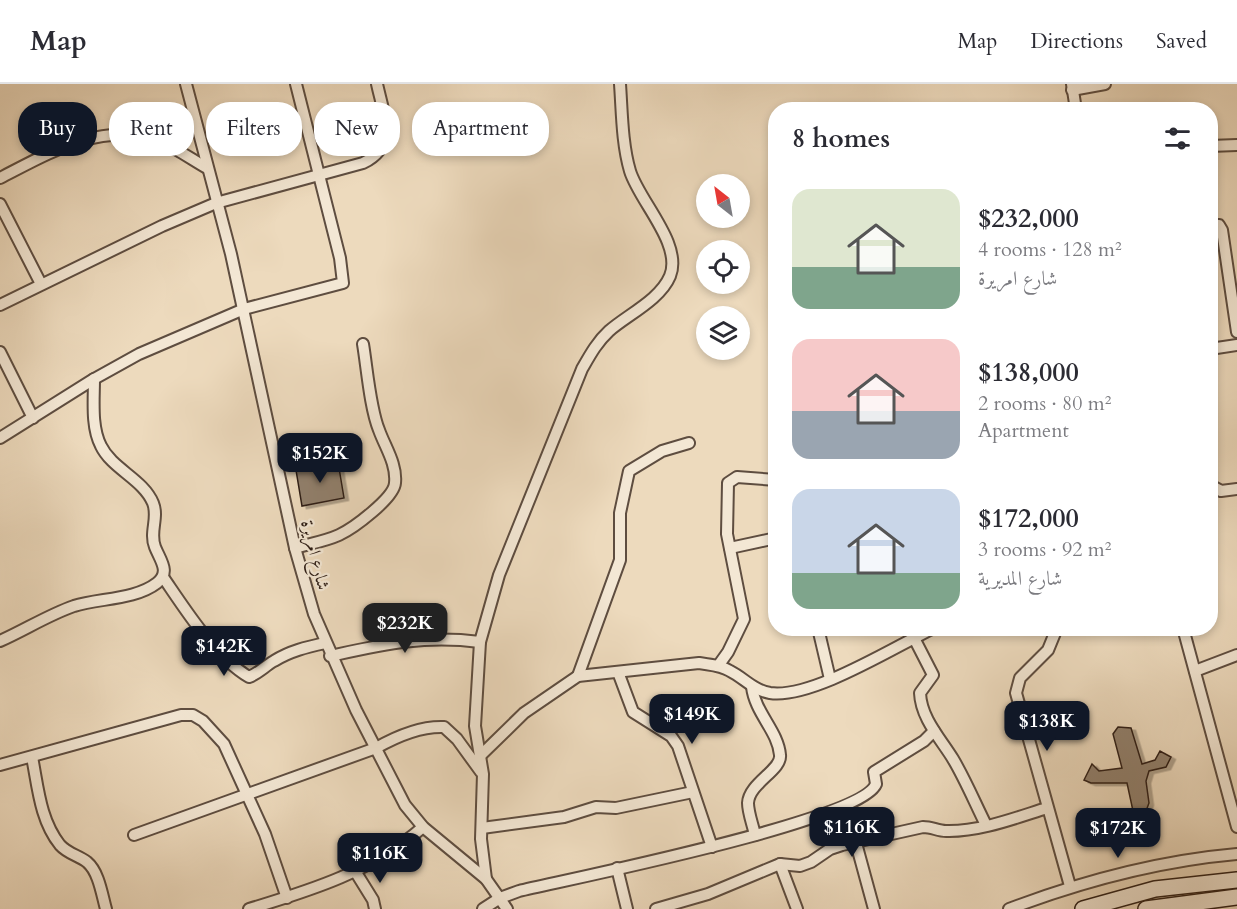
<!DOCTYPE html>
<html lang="en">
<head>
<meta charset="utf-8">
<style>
  body { margin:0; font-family:Cardo,Amiri,serif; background:#f7f7f7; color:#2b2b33; height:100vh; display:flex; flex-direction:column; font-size:22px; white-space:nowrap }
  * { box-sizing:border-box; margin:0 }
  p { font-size:20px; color:#7c7c81 }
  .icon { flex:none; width:33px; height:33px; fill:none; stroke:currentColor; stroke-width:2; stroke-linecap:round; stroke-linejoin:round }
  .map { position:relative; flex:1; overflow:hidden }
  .panel { position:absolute; left:768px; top:18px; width:450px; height:534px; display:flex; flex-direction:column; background:#fff; border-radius:24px; box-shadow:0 3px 9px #0003 }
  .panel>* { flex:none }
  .guide { position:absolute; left:18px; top:18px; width:570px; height:54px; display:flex; gap:12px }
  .needle { width:39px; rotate:329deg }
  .tools { position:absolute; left:696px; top:90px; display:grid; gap:12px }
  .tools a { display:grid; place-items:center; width:54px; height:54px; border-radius:50%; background:#fff; box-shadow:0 3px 9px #0003; font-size:30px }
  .price { position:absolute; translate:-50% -51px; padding:0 14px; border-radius:12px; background:#111827; color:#fff; font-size:20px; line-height:39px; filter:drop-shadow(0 2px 3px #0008) }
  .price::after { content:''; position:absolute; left:50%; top:36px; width:18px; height:14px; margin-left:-9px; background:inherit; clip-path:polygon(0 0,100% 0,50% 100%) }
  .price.selected { background:#222; color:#fff }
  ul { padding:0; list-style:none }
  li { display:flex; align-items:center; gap:18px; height:150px; padding:0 24px }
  li span { display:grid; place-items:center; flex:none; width:168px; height:120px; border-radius:18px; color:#555 }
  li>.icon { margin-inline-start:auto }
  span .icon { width:72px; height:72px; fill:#fffc; stroke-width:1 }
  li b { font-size:26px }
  h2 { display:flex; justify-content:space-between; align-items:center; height:72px; padding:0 24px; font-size:26px }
  .pill { padding:0 21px; border-radius:24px; background:#fff; box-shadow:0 3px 9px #0003; font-size:21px; line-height:54px }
  .pill.selected { background:#111827; color:#fff }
  header { display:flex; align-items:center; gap:36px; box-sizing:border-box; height:84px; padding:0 30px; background:#fff; border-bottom:2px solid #e1e1e2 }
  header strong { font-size:28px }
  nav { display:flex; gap:33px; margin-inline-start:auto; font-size:21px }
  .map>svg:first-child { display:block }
</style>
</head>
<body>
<header>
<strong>Map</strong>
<nav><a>Map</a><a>Directions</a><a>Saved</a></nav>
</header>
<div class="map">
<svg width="1237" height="825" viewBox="0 0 1237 825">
  <defs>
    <filter id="shadow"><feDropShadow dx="4.5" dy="2.5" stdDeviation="0" flood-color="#0004"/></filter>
  </defs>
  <rect width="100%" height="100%" fill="#eddabd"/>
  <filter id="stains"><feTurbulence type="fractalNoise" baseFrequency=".00333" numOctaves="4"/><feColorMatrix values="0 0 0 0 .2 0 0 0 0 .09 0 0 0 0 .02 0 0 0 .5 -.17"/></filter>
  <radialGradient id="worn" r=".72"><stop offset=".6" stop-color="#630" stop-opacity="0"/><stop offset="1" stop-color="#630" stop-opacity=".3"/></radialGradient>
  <g fill="#91806d" stroke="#2e1e16" stroke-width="1.5" filter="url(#shadow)">
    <path d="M338,378L344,414L302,422L296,386Z"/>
    <path d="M1118,643L1131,644L1142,680L1155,676L1160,667L1171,673L1166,683L1149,687L1146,697L1149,719L1146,727H1133L1127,699H1091L1084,696L1092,680L1099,687L1122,684L1113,650Z"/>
  </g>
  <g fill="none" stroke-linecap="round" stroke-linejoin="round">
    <defs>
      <g id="street">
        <path d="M186,0L231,170L295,464L314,530L356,626L405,721L423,743L486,795L507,825"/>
        <path d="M1072,0L1076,26"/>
        <path d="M1072,6L1105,0"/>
        <path d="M1210,62L1237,61"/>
        <path d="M0,94C49,69 101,37 158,57C175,63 191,75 207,84"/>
        <path d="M0,120L41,200"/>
        <path d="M1210,142L1219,141L1222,146L1237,248"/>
        <path d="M0,221L162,142L216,119L363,79C398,62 384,32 377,0"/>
        <path d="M1210,265L1237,261"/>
        <path d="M0,268L33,334"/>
        <path d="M0,354L94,295L139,270L244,225L343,199L340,174L296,0"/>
        <path d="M1210,401L1221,407L1237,405"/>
        <path d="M295,464C309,460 326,457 339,451C354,444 394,414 395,399C397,380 385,363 379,346C370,324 367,284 363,260"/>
        <path d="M730,464L776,454"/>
        <path d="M163,493C185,525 215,573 249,593C259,589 265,582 274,577C290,567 307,563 325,559"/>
        <path d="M818,544L830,595"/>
        <path d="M1057,544L1048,566L1020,594L1016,609L1070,802"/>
        <path d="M1183,544L1237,743"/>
        <path d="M914,554L933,591L920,609C921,634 940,654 953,675C965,695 975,719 986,741"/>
        <path d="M0,557C25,546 48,531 74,522C99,514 135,516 157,499C171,488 160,476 155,463C149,448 159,434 153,419C143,395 112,385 101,362C91,343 94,316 94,295"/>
        <path d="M330,572C385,560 423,551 480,558"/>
        <path d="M718,582L728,568L744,535L727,450L728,399L737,393L776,396"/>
        <path d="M1195,587L1237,571"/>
        <path d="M618,588L633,628L671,652L678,662L712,763"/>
        <path d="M578,592L620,476V429L629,387L662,367L689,359"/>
        <path d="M752,603C755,629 778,647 780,671C782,686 749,699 748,719C748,729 753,741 755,751"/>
        <path d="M480,672L524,629L578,592L699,579C710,581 721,581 730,587C744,594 753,606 770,609C812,615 894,563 934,544"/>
        <path d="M32,673C38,703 40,736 60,761C68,770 78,771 87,778C99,788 102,811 106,825"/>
        <path d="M0,681L181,631H193L203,637L224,660L265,750L287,814"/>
        <path d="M482,744L564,733L596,723L616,724L693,708"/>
        <path d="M134,751L376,664C397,652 420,642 444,643L457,655L481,688"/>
        <path d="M856,759L874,825"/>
        <path d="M780,780L797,825"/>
        <path d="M617,784L627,825"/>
        <path d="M355,787L373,816L375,825"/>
        <path d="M486,795L481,755L483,690L475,642L480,558L499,491L582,285C590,271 597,258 609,247C627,231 660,216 670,192C683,160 639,117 630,87C622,60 622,28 620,0"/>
        <path d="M249,825C312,806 373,787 423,743"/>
        <path d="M483,825L500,814L519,807C569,795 862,737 876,700L874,688L924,657L934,647"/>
        <path d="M656,825L708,810L780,780L800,782L811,778L830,765L842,761L923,743C932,743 938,747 946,747C979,748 1015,734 1047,724"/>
        <path d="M1009,825C1083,797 1157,777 1237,770"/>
      </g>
      <g id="secondary">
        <path d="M1083,825L1155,805L1237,796"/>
        <path d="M1146,825L1237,813"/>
      </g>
    </defs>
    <use href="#street" stroke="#5e4d40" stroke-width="14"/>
    <use href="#secondary" stroke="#2e1e16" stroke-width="18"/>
    <use href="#street" stroke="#f3e7d4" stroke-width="10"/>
    <use href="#secondary" stroke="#f3e7d4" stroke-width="15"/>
  </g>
  <g text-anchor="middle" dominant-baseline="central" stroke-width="4.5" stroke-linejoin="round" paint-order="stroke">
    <g font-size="18" fill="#2e1e16" stroke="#f3e7d4">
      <text transform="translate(315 471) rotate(76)">شارع امريرة</text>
    </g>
  </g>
  <rect width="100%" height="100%" filter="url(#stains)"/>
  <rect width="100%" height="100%" fill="url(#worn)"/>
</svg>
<div class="tools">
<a><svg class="needle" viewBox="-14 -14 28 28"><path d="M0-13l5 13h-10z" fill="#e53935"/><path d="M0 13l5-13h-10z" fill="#7c7c81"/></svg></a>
<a><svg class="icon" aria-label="locate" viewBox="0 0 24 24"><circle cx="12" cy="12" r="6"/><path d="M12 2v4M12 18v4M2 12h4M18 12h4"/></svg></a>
<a><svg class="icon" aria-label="layers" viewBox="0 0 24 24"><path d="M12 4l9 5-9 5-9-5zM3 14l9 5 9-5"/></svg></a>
</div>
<b class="price" style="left:320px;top:400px">$152K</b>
<b class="price selected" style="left:405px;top:570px">$232K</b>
<b class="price" style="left:224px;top:593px">$142K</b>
<b class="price" style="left:692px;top:661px">$149K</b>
<b class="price" style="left:1047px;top:668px">$138K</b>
<b class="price" style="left:852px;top:774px">$116K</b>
<b class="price" style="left:1118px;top:775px">$172K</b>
<b class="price" style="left:380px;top:800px">$116K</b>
<div class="guide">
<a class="pill selected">Buy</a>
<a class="pill">Rent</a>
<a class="pill">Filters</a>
<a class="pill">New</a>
<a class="pill">Apartment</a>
</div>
<section class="panel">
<h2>8 homes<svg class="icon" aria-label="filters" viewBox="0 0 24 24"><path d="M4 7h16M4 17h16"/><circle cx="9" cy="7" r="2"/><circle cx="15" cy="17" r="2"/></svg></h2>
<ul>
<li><span style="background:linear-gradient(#dfe7d0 65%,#7fa58c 0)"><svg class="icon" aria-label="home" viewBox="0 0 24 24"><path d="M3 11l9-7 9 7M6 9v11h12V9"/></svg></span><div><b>$232,000</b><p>4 rooms · 128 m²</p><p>شارع امريرة</p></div></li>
<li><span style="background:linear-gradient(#f6c9c9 60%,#9aa5b1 0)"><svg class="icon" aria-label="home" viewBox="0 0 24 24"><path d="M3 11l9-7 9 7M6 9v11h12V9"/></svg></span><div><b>$138,000</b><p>2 rooms · 80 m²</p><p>Apartment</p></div></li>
<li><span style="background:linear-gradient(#c9d6e8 70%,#7fa58c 0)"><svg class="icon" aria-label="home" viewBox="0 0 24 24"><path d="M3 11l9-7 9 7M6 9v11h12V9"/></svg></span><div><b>$172,000</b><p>3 rooms · 92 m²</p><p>شارع المديرية</p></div></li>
</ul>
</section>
</div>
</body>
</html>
